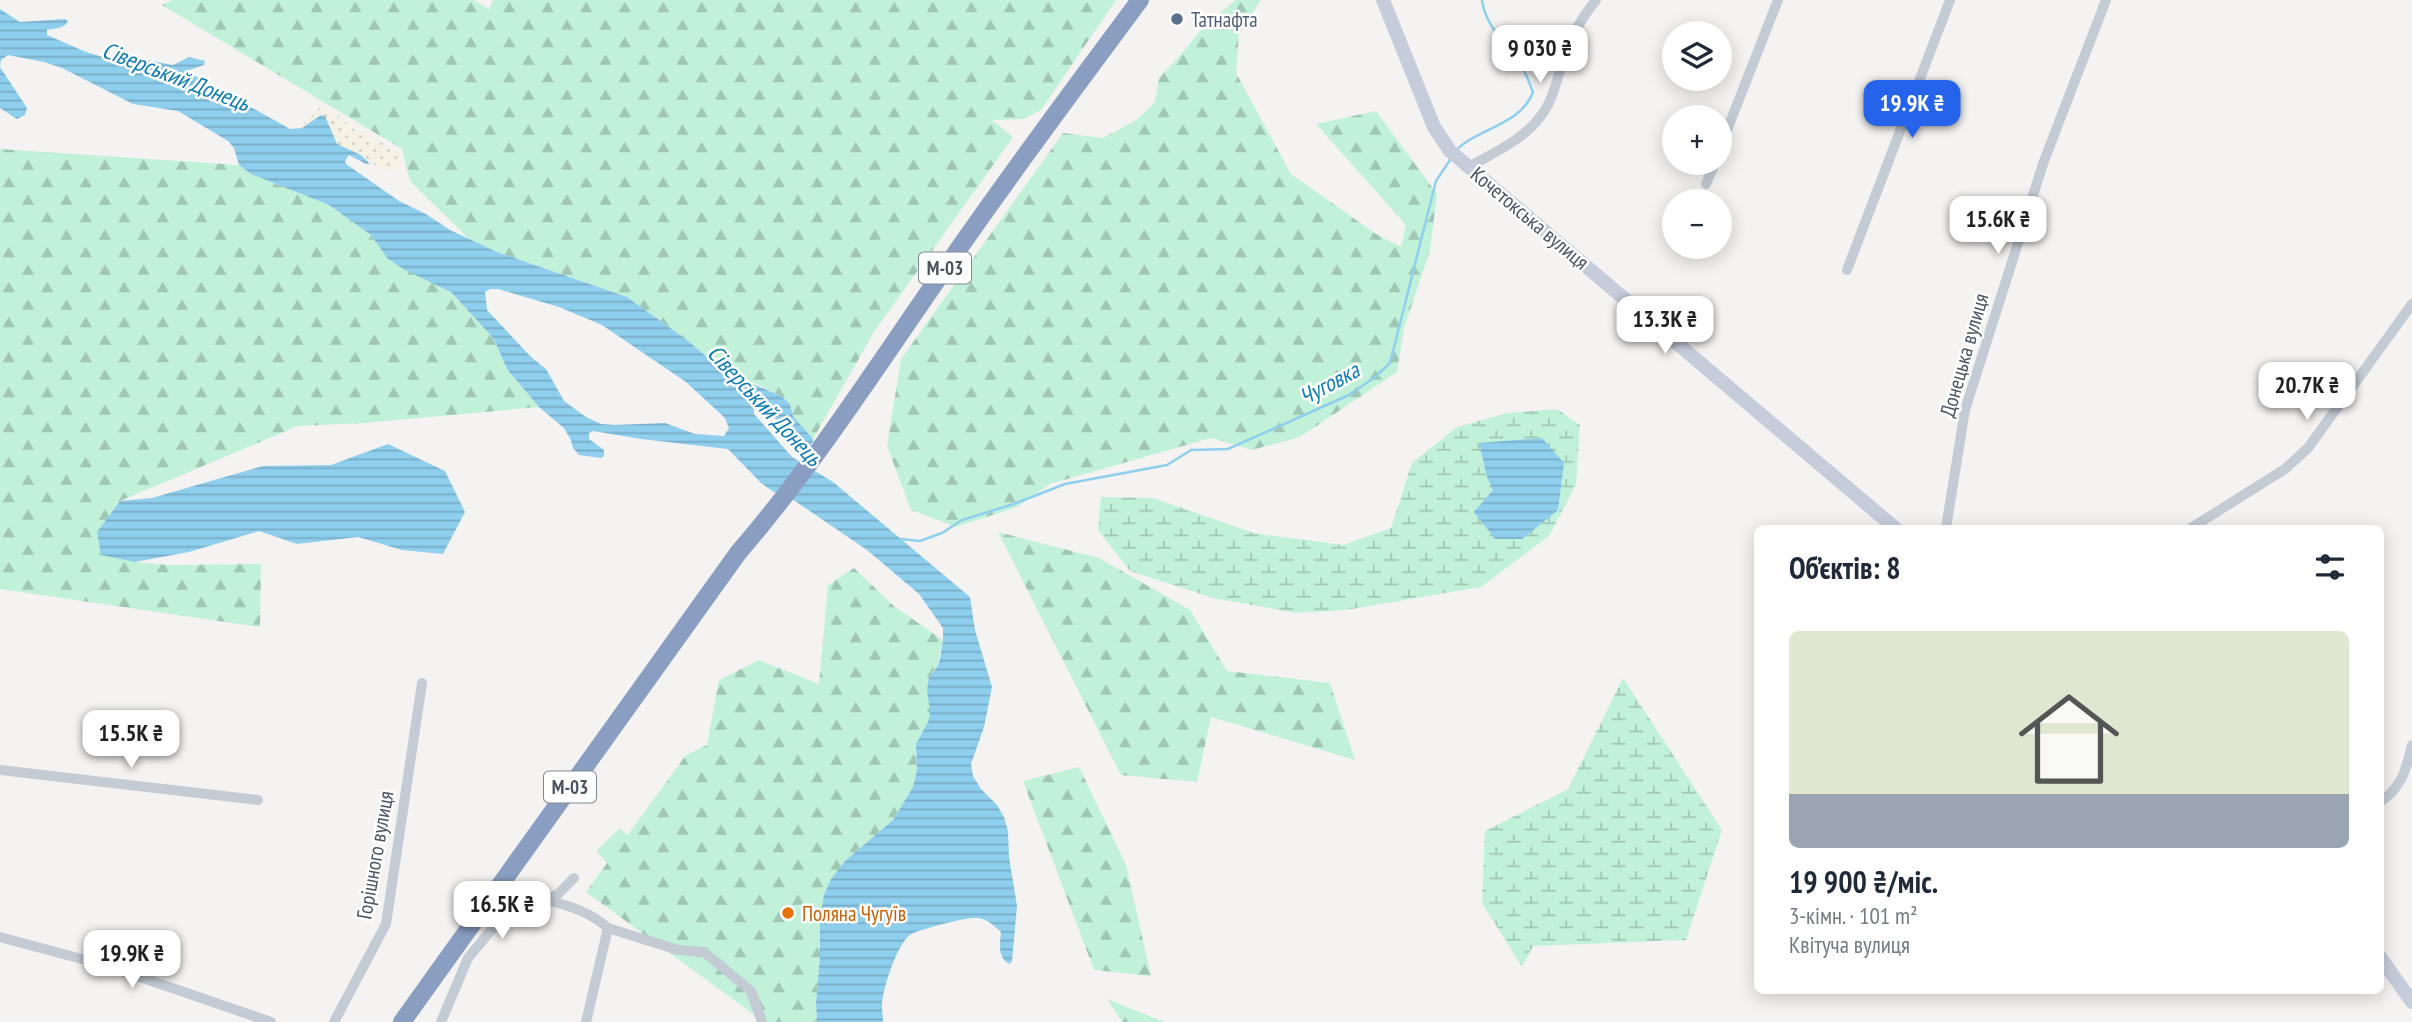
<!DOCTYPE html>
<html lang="uk">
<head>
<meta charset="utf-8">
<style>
  body { margin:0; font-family:"PT Sans Narrow",sans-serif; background:#f6f6f7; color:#1f2937; height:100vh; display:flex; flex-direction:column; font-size:26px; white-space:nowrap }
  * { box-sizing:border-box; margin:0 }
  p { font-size:23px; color:#747a83 }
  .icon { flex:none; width:38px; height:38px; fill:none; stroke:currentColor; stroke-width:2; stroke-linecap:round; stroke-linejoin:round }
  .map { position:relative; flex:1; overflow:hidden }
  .side { position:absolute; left:1754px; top:525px; width:630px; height:469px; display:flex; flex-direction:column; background:#fff; border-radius:10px; box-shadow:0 4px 18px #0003 }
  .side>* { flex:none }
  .fabs { position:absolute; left:1662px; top:21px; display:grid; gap:14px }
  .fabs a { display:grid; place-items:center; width:70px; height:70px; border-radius:50%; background:#fff; box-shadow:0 4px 18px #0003; font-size:35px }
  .price { position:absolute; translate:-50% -60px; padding:0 16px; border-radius:14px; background:#fff; color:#222; font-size:23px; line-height:46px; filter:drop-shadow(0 2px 4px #0008) }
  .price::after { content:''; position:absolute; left:50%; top:42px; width:21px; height:16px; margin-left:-10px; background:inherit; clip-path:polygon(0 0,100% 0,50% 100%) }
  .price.selected { background:#2563eb; color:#fff }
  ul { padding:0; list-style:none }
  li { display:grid; align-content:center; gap:14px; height:371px; padding:0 35px }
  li+li { border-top:2px solid #e0e1e3 }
  li span { display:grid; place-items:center; height:217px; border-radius:10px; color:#555 }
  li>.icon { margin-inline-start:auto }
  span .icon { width:126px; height:126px; fill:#fffc; stroke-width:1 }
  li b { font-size:30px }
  h2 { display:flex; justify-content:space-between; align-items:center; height:84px; padding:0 35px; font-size:30px }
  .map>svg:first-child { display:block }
</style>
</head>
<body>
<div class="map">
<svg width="2412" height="1022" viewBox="0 0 2412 1022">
  <defs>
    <pattern id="forest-firs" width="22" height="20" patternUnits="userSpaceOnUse" patternTransform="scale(1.75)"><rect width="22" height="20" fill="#c2f1da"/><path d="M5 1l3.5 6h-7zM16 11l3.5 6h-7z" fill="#a0c6b4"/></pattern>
    <pattern id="wetland-marsh" width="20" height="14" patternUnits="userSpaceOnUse" patternTransform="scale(1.75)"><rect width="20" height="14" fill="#c2f1da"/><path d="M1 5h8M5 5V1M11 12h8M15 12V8" fill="none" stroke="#a0c6b4"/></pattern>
    <pattern id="sand-dots" width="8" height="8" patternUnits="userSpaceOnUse" patternTransform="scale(1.75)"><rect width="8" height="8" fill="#f5f1e4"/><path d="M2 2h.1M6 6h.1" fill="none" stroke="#d4d1c6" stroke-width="1.8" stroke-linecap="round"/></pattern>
    <pattern id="water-rules" width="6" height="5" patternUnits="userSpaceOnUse" patternTransform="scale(1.75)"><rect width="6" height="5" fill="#8fcfee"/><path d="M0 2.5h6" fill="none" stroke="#77abc4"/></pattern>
  </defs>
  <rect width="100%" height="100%" fill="#f5f3f2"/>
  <path fill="#c2f1da" d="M620,828L662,871L638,895L596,851Z"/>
  <g fill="url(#forest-firs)">
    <path d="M173,0H473L489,9L493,0H1116L1041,110L1024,119L992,120L1013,137L874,332L813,439L793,416L790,404L781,396L754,383L732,377L723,371L687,340L627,297L497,252L469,239L410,181L402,149L162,5Z"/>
    <path d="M1236,0H1261L1239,34L1236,73L1291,174L1376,234L1401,247L1406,225L1316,124L1376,111L1437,194L1430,251L1404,328L1397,372L1300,437L1252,450L1211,438L1050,484L1017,507L956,527L911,510L887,446L901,359L1063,133L1103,138L1138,119L1155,102L1159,78L1183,52L1203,27Z"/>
    <path d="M0,149L239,165L251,174L329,205L371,235L387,258L451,292L494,339L507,369L539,407L365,423L298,426L120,501L97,532L135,562L169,565L261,564L260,627L0,589Z"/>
    <path d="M998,532L1099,558L1190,610L1227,671L1330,683L1355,760L1211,717L1197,782L1121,775Z"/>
    <path d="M854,568L895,607L943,640L937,667L932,672L930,712L928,722L916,744L917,770L913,787L893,820L845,861L824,895L820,917V956L816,1003L817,1022H764L586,892L686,755L707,745L719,680L759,660L819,684L828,585Z"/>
    <path d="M1079,767L1126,865L1151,976L1094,970L1023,781Z"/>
    <path d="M1107,999L1164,1022H1122Z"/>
  </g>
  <g fill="url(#wetland-marsh)">
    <path d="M1557,409L1580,425L1576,485L1549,536L1481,587L1346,610L1297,613L1213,598L1130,571L1098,530L1101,497L1153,498L1254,533L1343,545L1391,528L1412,463L1457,427L1507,413Z"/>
    <path d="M1623,678L1722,830L1686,940L1533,946L1522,967L1482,903L1485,831L1568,789Z"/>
  </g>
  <path fill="url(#sand-dots)" d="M321,106L337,114L356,131L369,135L399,153L402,158L399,165L390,171C371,164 355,154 337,144L325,116L321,115L298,130Z"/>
  <g fill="url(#water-rules)" fill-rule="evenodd">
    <path d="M0,9L20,22L65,19L68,21C65,29 54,28 47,30V35L86,52L123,63L136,58L173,65L189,57L205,61L204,65L189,70L190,73L290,129L302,128L321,115L325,116L337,144L361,155L370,164H366L349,155L345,161L346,164L399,201L426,214L450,230L497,252L627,297L687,340L723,371L781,396L790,404L793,416L813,439V442L806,450L766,409L758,404L754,405V414L792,457L833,482L970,597L975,630L992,687L984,727L971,764L973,776L981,789L997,805L1004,817L1008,831L1009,857L1017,906L1012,961L1010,964C997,958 1000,944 1001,932C994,926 988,919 978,918C970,916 917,930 910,935C897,944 882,990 882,1006C882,1011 883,1017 883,1022H817L816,1003L820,956V917L824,895L831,879L845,861L893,820L913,787L917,770L916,744L928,722L930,712L927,690L929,677L937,667L940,659L943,640V628L919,594L867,550L795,501L774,492L761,483L728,449L641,439L593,431L589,433V439L604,450V456L601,458L579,455L573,448L571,440L564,428L539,407L507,369L494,339L451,292L403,269L387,258L371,235L329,205L251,174L239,165L234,148L228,141L178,111L133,104L62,68L44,62L8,55L1,60L0,67L27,108L25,115L17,119L0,108ZM490,289H498L559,307L602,325L686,382L725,418L729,428L724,436L695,434L665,423L615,425L601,424L586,417L564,401L546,369L531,357L487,310L485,292Z"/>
    <path d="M1542,438L1564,463L1558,510L1522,539H1495L1474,512L1493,490L1487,477L1479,443Z"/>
    <path d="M388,444L445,471L465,512L443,554L402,550L358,537L297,544L259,531L189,552L135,562L101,555L97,532L120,501L152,498L263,466L331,465Z"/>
  </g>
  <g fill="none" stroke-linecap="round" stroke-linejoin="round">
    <g stroke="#8fcfee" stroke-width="2.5">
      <path d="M1455,151C1478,128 1521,125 1533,92C1530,85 1528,78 1524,71C1511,46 1486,30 1482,0"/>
      <path d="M901,539L920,541L942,533L962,520L1014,504L1065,484L1167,465L1191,450L1228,449L1349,395L1375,377L1390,363L1436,181L1450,160"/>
    </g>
    <g stroke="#c3cbd4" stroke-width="10">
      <path d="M1720,148L1778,0"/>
      <path d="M1469,167C1493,153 1523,140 1540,117C1554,100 1557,77 1564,57C1571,36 1582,17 1596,0"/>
      <path d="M1706,184L1715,163"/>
      <path d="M1847,270L1950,0"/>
      <path d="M1946,528L1965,410L2044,161L2106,0"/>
      <path d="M2191,528L2285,469L2308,448L2412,304"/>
      <path d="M0,770L258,800"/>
      <path d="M2380,802C2402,788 2406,769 2412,745"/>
      <path d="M547,900C570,906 590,912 608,928"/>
      <path d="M0,937L108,966L271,1022"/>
      <path d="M334,1022L386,924L422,683"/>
      <path d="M441,1022L468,958L492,929L524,908L547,900L558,894L574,878"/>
      <path d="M586,1022L608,928L678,950L704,952L751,991L762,1022"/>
    </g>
    <g stroke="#c5cddb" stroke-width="14">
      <path d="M1383,0L1434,127L1450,151L1895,528"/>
      <path d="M2380,957L2412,1002"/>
    </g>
    <path stroke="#8a9ec1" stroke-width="18" d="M402,1022L738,553C814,465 877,366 944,270C1007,178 1074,89 1140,0"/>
  </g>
  <circle fill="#5c6f8a" stroke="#fff" stroke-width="2.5" cx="1177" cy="19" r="7"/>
  <circle fill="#e8710a" stroke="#fff" stroke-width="2.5" cx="788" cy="913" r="7"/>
  <g text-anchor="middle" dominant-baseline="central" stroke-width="5" stroke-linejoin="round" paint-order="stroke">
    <g fill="#fff" stroke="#808790" stroke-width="2">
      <rect x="919" y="252.5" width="52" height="31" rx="5"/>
      <rect x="544" y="771.5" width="52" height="31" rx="5"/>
    </g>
    <g font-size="19" font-weight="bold" fill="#4a5360">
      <text x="945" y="268">М-03</text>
      <text x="570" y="787">М-03</text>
    </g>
    <g font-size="21" fill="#4e5e75" stroke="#fff" text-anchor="start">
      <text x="1191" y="19">Татнафта</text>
    </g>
    <g font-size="21" fill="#4a5360" stroke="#fff">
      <text transform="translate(1530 218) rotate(40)">Кочетокська вулиця</text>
      <text transform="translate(1964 355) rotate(-74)">Донецька вулиця</text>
      <text transform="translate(375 855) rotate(-80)">Горішного вулиця</text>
    </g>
    <g font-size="21" fill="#c56008" stroke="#fff" text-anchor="start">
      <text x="802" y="913">Поляна Чугуїв</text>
    </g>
    <g font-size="23" font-style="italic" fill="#0b7bb2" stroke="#fff">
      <text transform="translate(176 76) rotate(21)">Сіверський Донець</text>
      <text transform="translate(1329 383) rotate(-28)">Чуговка</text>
      <text transform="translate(765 405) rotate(47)">Сіверський Донець</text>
    </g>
  </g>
</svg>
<div class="fabs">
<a><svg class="icon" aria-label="layers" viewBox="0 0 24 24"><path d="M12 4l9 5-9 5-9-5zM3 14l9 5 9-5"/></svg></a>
<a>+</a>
<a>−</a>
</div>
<b class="price" style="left:1540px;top:85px">9 030 ₴</b>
<b class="price selected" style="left:1912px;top:140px">19.9K ₴</b>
<b class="price" style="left:1998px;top:256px">15.6K ₴</b>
<b class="price" style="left:1665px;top:356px">13.3K ₴</b>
<b class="price" style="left:2307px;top:422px">20.7K ₴</b>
<b class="price" style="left:131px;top:770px">15.5K ₴</b>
<b class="price" style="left:502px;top:941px">16.5K ₴</b>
<b class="price" style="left:132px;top:990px">19.9K ₴</b>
<section class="side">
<h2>Об’єктів: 8<svg class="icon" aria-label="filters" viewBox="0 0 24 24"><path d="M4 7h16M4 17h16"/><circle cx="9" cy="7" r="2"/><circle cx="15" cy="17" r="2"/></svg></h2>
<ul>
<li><span style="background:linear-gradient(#dfe7d0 75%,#9aa5b1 0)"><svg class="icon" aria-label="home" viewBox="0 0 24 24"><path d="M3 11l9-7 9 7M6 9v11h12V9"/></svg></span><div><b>19 900 ₴/міс.</b><p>3-кімн. · 101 m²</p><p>Квітуча вулиця</p></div></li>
</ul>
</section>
</div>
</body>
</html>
